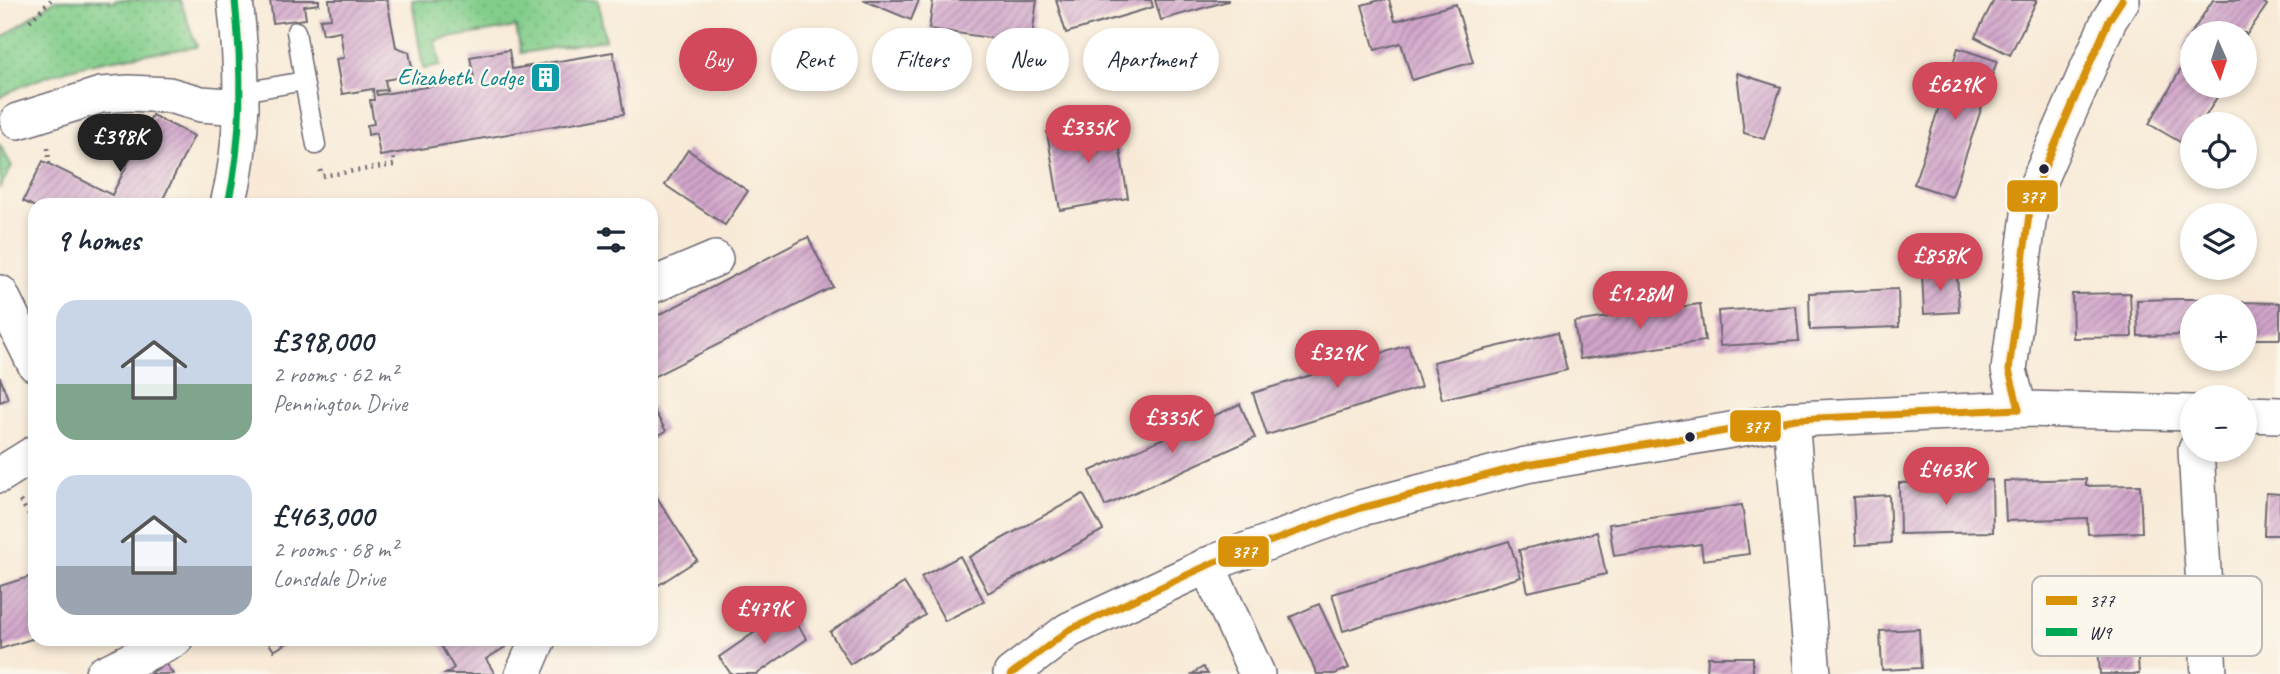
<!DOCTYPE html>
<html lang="en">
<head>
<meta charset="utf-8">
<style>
  body { margin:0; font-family:Caveat,sans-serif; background:#f2f2f3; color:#1f2937; height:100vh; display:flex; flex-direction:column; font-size:26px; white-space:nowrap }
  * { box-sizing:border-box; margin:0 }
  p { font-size:23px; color:#747a83 }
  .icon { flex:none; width:38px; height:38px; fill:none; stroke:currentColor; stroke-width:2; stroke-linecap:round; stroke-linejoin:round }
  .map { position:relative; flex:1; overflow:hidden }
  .drawer { position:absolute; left:28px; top:198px; width:630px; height:448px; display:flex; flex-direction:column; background:#fff; border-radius:21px; box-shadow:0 4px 10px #0003 }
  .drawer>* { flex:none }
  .hud { position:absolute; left:679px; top:28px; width:665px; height:63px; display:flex; gap:14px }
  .needle { width:46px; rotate:177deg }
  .fabs { position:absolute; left:2180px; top:21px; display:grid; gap:14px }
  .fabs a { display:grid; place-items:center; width:77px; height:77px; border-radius:50%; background:#fff; box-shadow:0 4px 10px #0003; font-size:35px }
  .price { position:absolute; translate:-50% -60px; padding:0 16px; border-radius:24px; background:#d1495b; color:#fff; font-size:23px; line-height:46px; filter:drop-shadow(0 2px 4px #0008) }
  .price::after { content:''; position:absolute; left:50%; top:42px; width:21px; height:16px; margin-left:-10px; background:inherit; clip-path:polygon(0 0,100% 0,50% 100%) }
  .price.selected { background:#222; color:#fff }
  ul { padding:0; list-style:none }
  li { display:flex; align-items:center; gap:21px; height:175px; padding:0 28px }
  li span { display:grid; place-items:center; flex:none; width:196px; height:140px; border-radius:21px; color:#555 }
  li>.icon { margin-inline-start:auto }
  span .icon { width:84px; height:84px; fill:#fffc; stroke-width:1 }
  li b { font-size:30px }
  h2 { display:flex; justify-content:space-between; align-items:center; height:84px; padding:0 28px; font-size:30px }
  .chip { padding:0 24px; border-radius:32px; background:#fff; box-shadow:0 4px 10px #0003; font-size:24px; line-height:63px }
  .chip.selected { background:#d1495b; color:#fff }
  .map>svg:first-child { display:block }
</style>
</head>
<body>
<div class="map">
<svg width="2280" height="674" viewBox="0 0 2280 674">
  <defs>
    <pattern id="garden-dots" width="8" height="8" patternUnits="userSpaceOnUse" patternTransform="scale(1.75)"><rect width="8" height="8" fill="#82cd8a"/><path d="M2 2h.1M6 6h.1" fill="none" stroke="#70b078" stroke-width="1.8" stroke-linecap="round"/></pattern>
    <pattern id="building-hatch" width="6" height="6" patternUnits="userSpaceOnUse" patternTransform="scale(1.75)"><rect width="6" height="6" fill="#d1a5ca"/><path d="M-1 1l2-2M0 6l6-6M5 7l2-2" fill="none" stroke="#a986a5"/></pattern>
  </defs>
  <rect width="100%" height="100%" fill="#fbf7ec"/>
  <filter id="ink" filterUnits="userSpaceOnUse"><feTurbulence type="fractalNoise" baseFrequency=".0143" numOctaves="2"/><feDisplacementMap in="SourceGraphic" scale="14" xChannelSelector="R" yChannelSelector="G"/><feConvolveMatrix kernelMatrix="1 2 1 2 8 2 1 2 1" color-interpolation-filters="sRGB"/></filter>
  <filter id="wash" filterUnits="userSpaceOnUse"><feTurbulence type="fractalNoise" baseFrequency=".00686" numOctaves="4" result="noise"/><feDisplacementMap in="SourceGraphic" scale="28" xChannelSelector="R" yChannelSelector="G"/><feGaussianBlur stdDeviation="1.57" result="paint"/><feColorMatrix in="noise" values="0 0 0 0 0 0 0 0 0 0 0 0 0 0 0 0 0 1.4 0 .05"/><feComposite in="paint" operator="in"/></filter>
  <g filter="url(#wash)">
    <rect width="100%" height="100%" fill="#f8ead7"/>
    <g fill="url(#garden-dots)" stroke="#527862" stroke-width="2">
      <path d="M55,0H109L110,3L117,0H180L197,47C127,56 63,63 0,97V39Z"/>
      <path d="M412,0H598L605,40L521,53L516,27L436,40L440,66L423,69Z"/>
      <path d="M0,145L12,166L0,187Z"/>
    </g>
    <g id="blocks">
      <g fill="url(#building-hatch)">
        <path d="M270,0H319V4L304,6L306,19L273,23Z"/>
        <path d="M329,0H387L396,47L409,52L412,67L406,76L385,80L387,90L376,91L377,95L474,79L470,57L509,50L512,69L613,52L624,114L380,156L376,133L368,135L367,125L374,124L370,100H374L373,89L342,94L336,59L344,58L340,31L323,34L320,19L331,18Z"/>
        <path d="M863,0H919L911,20Z"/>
        <path d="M933,0H1037L1031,44L929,29Z"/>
        <path d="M1056,0H1151L1153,7L1066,33Z"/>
        <path d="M1155,0H1228V1L1161,20Z"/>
        <path d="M1380,0H1389L1395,21L1456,4L1473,62L1412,80L1401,43L1375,50L1362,5Z"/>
        <path d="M1994,0H2037L2010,55L1975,37Z"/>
        <path d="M2213,0H2260L2267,5L2245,37V33H2193V57L2181,49Z"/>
        <path d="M1958,48L1997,61L1952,197L1914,184Z"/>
        <path d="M2181,69L2193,76V86H2210L2220,92L2201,124H2193V137L2187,146L2149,124Z"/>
        <path d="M1737,73L1781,87L1764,139L1744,133Z"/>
        <path d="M152,115L194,136L160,205L35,207L23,201L43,161L112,195Z"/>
        <path d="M1115,120L1128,198L1060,210L1047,132Z"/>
        <path d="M688,150L748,191L725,225L665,185Z"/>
        <path d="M808,237L833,287L651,378V319Z"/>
        <path d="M1957,272L1959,312L1924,314L1922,274Z"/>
        <path d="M1898,289L1899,327L1810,330L1809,293Z"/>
        <path d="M2130,293L2132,337L2073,338L2072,294Z"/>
        <path d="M2180,299H2221V306H2193V335L2138,336L2137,300Z"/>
        <path d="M2236,302L2280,303V339H2245V306H2236Z"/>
        <path d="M1700,304L1705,341L1580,359L1574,322Z"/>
        <path d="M1796,306L1799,341L1720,346L1718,311Z"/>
        <path d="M1558,332L1567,370L1442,399L1433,362Z"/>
        <path d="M1408,345L1421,387L1267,435L1253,393Z"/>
        <path d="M0,377L8,399L0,402Z"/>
        <path d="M1240,404L1255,438L1105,506L1090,471Z"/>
        <path d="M651,405L666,431L651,440Z"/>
        <path d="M2086,479V486L2140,485L2142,532L2088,534L2087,518L2006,521L2004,481Z"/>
        <path d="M1992,480L1993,532L1900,534L1899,483Z"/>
        <path d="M651,488L697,560L654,588L651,584Z"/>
        <path d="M2266,493L2280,494V535H2264Z"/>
        <path d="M1083,494L1103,530L988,593L969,557Z"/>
        <path d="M1889,495L1891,543L1856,545L1853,497Z"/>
        <path d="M1742,505L1749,554L1703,560L1701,544L1614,556L1609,524Z"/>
        <path d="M1597,532L1606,574L1528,592L1519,550Z"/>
        <path d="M1509,541L1521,577L1343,631L1332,594Z"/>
        <path d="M960,556L984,601L945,621L921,577Z"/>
        <path d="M35,575V638L0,649V586Z"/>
        <path d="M904,583L925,615L850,664L830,632Z"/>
        <path d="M1319,604L1349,668L1335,674H1317L1290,617Z"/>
        <path d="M787,610L807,639L757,674H731L719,657Z"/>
        <path d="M1919,629L1921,668L1882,670L1880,631Z"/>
        <path d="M2136,632L2139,674H2100L2097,635Z"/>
        <path d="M266,639H293L274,651Z"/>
        <path d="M437,639H503L507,646L486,659L495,674H445L454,668Z"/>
        <path d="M1708,657H1753V674H1707Z"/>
        <path d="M165,663L173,674H150Z"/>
        <path d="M1203,667L1208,674H1192Z"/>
      </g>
    </g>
  </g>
  <g filter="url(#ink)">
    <use href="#blocks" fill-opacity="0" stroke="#6d6872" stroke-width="2"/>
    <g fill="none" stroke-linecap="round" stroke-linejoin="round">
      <defs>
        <g id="service">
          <path d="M296,31L304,81"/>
          <path d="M242,92L304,81L316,145"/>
        </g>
        <g id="minor">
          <path d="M18,121L101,95L129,93L169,95L201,104L241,107"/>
          <path d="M228,205C245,138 243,68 235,0"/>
          <path d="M651,286L715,259"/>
          <path d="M0,293L35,364"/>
          <path d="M2019,409L2009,370L2031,199L2109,20L2122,0"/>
          <path d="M2245,414L2280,415"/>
          <path d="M1791,419L1813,674"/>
          <path d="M2196,450L2209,674"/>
          <path d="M0,475L35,453"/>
          <path d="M1207,565L1257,674"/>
          <path d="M103,674L175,639"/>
          <path d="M523,674L538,639"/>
          <path d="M1011,674L1069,630L1215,562L1361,508L1526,465L1796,419L2019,409L2193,413"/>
        </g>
      </defs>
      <use href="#service" stroke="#6d6872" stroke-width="21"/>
      <use href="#minor" stroke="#6d6872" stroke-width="38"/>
      <g stroke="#6d6872" stroke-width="4.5" stroke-dasharray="2 5" stroke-linecap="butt">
        <path d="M30,21L51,0"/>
        <path d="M48,148L49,164"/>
        <path d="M320,170L322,176L394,165L393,154"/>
        <path d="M20,501L35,523"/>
      </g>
      <use href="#service" stroke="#fff" stroke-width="18"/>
      <use href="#minor" stroke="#fff" stroke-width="35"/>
      <defs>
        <g id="bus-1">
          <path d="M2019,409L2009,370L2031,199L2109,20L2122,0"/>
          <path d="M1011,674L1069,630L1215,562L1361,508L1526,465L1796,419L2019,409"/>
        </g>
        <path id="bus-2" d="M228,205C243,136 242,69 235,0"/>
      </defs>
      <use href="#bus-1" stroke="#fbf7ec" stroke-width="12"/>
      <use href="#bus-2" stroke="#fbf7ec" stroke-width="12"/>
      <use href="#bus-1" stroke="#d79209" stroke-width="7"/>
      <use href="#bus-2" stroke="#00a651" stroke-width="7"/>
    </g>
  </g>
  <defs>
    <symbol id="building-square" viewBox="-11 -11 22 22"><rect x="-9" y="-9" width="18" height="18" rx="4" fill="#0f9aa8" stroke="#fbf7ec"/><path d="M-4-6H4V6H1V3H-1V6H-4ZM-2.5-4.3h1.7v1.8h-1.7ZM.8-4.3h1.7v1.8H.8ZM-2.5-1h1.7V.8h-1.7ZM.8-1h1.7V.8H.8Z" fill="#fff"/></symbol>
  </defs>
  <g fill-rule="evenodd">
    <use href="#building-square" x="528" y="60" width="35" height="35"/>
  </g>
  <g fill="#22223b" stroke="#fbf7ec" stroke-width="2.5">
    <circle cx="2044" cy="169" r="6"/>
    <circle cx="1690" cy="437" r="6"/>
  </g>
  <g text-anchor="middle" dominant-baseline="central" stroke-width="5" stroke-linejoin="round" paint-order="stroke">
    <g font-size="24" fill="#0d838f" stroke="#fbf7ec" text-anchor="end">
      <text x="523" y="77">Elizabeth Lodge</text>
    </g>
  </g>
  <rect x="2032" y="576" width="230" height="80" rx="10" fill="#fbf7ec" stroke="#bab7b7" stroke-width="2"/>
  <rect x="2046" y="596" width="31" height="9" fill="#d79209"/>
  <rect x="2046" y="628" width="31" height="8" fill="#00a651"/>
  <g font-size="19" fill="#22223b">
    <text x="2089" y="607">377</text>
    <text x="2089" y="639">W9</text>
  </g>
  <g stroke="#fbf7ec" stroke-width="2.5">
    <rect x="2006" y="179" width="53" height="34" rx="7" fill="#d79209"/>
    <rect x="1729" y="409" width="53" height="34" rx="7" fill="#d79209"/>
    <rect x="1217" y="535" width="53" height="33" rx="7" fill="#d79209"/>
  </g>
  <g font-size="19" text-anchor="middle" font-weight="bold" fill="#fff">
    <text x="2032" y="203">377</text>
    <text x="1756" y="433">377</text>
    <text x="1244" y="558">377</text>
  </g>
</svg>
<div class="fabs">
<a><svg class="needle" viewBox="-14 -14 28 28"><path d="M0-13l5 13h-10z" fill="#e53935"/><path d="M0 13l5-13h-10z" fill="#747a83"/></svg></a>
<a><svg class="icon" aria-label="locate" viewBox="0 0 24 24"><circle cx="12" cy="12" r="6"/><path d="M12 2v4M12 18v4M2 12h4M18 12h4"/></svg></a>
<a><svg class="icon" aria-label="layers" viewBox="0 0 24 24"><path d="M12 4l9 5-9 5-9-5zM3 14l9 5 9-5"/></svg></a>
<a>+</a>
<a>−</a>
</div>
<b class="price" style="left:1955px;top:122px">£629K</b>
<b class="price" style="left:1088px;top:165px">£335K</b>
<b class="price selected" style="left:120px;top:174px">£398K</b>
<b class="price" style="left:1940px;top:293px">£858K</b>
<b class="price" style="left:1640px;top:331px">£1.28M</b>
<b class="price" style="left:1337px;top:390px">£329K</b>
<b class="price" style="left:1172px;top:455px">£335K</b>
<b class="price" style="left:1946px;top:507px">£463K</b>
<b class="price" style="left:764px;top:646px">£479K</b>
<div class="hud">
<a class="chip selected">Buy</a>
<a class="chip">Rent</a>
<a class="chip">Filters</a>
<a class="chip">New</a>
<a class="chip">Apartment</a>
</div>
<section class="drawer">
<h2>9 homes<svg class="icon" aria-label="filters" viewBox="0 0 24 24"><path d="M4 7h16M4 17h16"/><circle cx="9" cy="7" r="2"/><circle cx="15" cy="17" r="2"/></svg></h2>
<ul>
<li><span style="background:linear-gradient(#c9d6e8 60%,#7fa58c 0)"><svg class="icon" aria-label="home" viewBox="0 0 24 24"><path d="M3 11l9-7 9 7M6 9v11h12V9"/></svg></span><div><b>£398,000</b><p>2 rooms · 62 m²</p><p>Pennington Drive</p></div></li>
<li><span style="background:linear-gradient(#c9d6e8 65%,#9aa5b1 0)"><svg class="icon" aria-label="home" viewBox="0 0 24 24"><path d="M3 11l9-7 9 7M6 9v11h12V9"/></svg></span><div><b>£463,000</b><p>2 rooms · 68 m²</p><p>Lonsdale Drive</p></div></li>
</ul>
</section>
</div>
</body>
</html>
